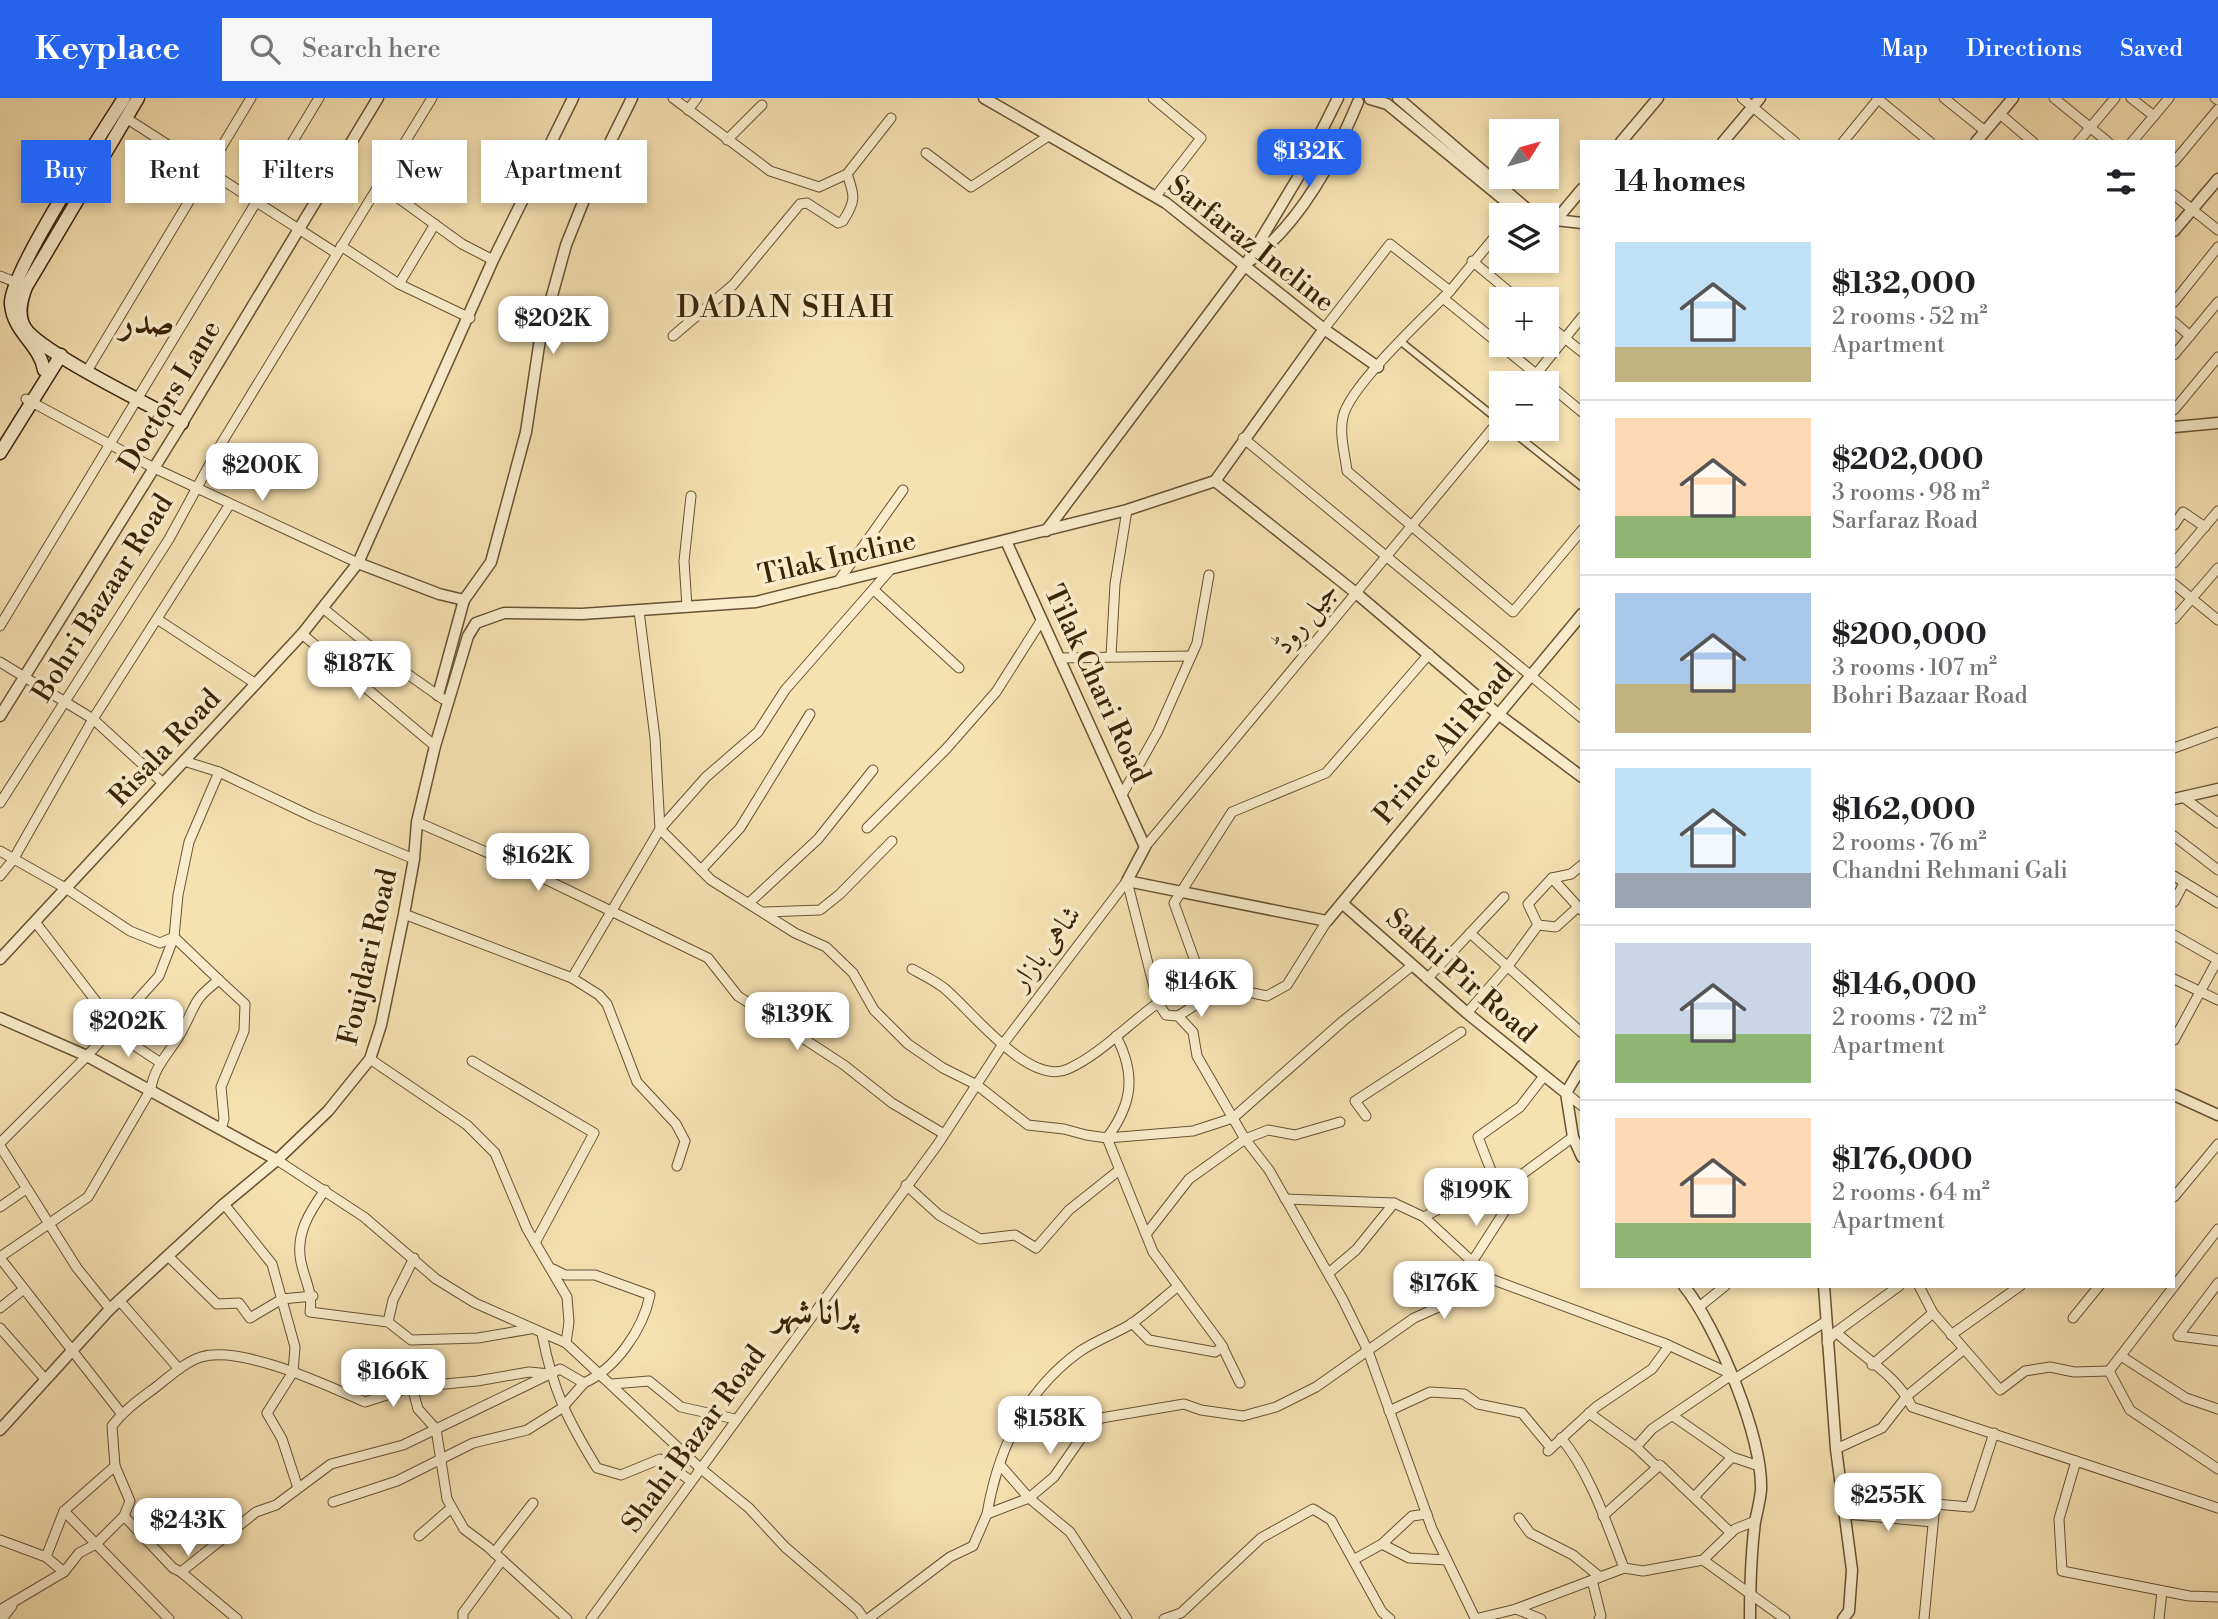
<!DOCTYPE html>
<html lang="en">
<head>
<meta charset="utf-8">
<style>
  body { margin:0; font-family:"Libre Bodoni",Amiri,serif; background:#f6f6f6; color:#202124; height:100vh; display:flex; flex-direction:column; font-size:26px; white-space:nowrap }
  * { box-sizing:border-box; margin:0 }
  p { font-size:23px; color:#757577 }
  .icon { flex:none; width:38px; height:38px; fill:none; stroke:currentColor; stroke-width:2; stroke-linecap:round; stroke-linejoin:round }
  .map { position:relative; flex:1; overflow:hidden }
  .details { position:absolute; left:1580px; top:42px; width:595px; height:1148px; display:flex; flex-direction:column; background:#fff; border-radius:0px; box-shadow:0 4px 10px #0003 }
  .details>* { flex:none }
  .hud { position:absolute; left:21px; top:42px; width:665px; height:63px; display:flex; gap:14px }
  .needle { width:46px; rotate:53deg }
  .fabs { position:absolute; left:1489px; top:21px; display:grid; gap:14px }
  .fabs a { display:grid; place-items:center; width:70px; height:70px; border-radius:0px; background:#fff; box-shadow:0 4px 10px #0003; font-size:35px }
  .price { position:absolute; translate:-50% -60px; padding:0 16px; border-radius:14px; background:#fff; color:#222; font-size:23px; line-height:46px; filter:drop-shadow(0 2px 4px #0008) }
  .price::after { content:''; position:absolute; left:50%; top:42px; width:21px; height:16px; margin-left:-10px; background:inherit; clip-path:polygon(0 0,100% 0,50% 100%) }
  .price.on { background:#2563eb; color:#fff }
  ul { padding:0; list-style:none }
  li { display:flex; align-items:center; gap:21px; height:175px; padding:0 35px }
  li+li { border-top:2px solid #e0e0e0 }
  li span { display:grid; place-items:center; flex:none; width:196px; height:140px; border-radius:0px; color:#555 }
  li>.icon { margin-inline-start:auto }
  span .icon { width:84px; height:84px; fill:#fffc; stroke-width:1 }
  li b { font-size:30px }
  h2 { display:flex; justify-content:space-between; align-items:center; height:84px; padding:0 35px; font-size:30px }
  .chip { padding:0 24px; border-radius:0px; background:#fff; box-shadow:0 4px 10px #0003; font-size:24px; line-height:63px }
  .chip.on { background:#2563eb; color:#fff }
  header { display:flex; align-items:center; gap:42px; box-sizing:border-box; height:98px; padding:0 35px; background:#2563eb; color:#fff }
  header strong { font-size:33px }
  nav { display:flex; gap:38px; margin-inline-start:auto; font-size:24px }
  .search { width:490px; height:63px; background:#f6f6f6; display:flex; align-items:center; gap:18px; box-sizing:border-box; padding:0 24px; border-radius:0px; color:#757577; font-size:26px }
  .map>svg:first-child { display:block }
</style>
</head>
<body>
<header>
<strong>Keyplace</strong>
<div class="search"><svg class="icon" aria-label="search" viewBox="0 0 24 24"><circle cx="10" cy="10" r="6"/><path d="M15 15l6 6"/></svg>Search here</div>
<nav><a>Map</a><a>Directions</a><a>Saved</a></nav>
</header>
<div class="map">
<svg width="2218" height="1521" viewBox="0 0 2218 1521">
  <rect width="100%" height="100%" fill="#f6e1b1"/>
  <filter id="stains"><feTurbulence type="fractalNoise" baseFrequency=".00286" numOctaves="4"/><feColorMatrix values="0 0 0 0 .2 0 0 0 0 .09 0 0 0 0 .02 0 0 0 .5 -.17"/></filter>
  <radialGradient id="worn" r=".72"><stop offset=".6" stop-color="#630" stop-opacity="0"/><stop offset="1" stop-color="#630" stop-opacity=".3"/></radialGradient>
  <g fill="none" stroke-linecap="round" stroke-linejoin="round">
    <defs>
      <g id="pedestrian">
        <path d="M1400,243L1502,325"/>
        <path d="M1509,331L1582,389"/>
      </g>
      <g id="minor">
        <path d="M673,0L770,73L819,89L847,76L891,20"/>
        <path d="M1153,0L1201,40L1156,98"/>
        <path d="M1742,0L1795,44"/>
        <path d="M1877,0L1930,44"/>
        <path d="M1944,0L1985,33"/>
        <path d="M2054,0L2108,44"/>
        <path d="M2131,0L2154,18"/>
        <path d="M2215,0L2218,2"/>
        <path d="M688,12L697,0"/>
        <path d="M2000,16L2033,44"/>
        <path d="M126,20L336,155"/>
        <path d="M727,42L762,7"/>
        <path d="M1843,44L1879,0"/>
        <path d="M2078,44L2115,0"/>
        <path d="M2132,44L2169,0"/>
        <path d="M926,55L971,89L1047,39"/>
        <path d="M2174,64L2218,11"/>
        <path d="M379,86L462,146L493,162"/>
        <path d="M2174,97L2218,132"/>
        <path d="M341,148L399,186L470,220"/>
        <path d="M1472,163L1518,201"/>
        <path d="M0,178L15,184"/>
        <path d="M399,186L435,126"/>
        <path d="M1450,193C1425,218 1349,289 1343,319C1339,336 1345,356 1347,373L1513,514L1582,432"/>
        <path d="M1443,200L1547,285"/>
        <path d="M2174,204L2218,149"/>
        <path d="M2174,224L2190,238"/>
        <path d="M1547,226L1582,254"/>
        <path d="M1324,231L1390,146L1450,193L1502,130"/>
        <path d="M673,238L733,187L800,106L807,105L838,125L843,123C856,103 855,98 847,76"/>
        <path d="M2174,257L2218,204"/>
        <path d="M87,273L251,0"/>
        <path d="M1529,285L1582,219"/>
        <path d="M1547,285L1582,314"/>
        <path d="M26,301L154,370L358,465"/>
        <path d="M2174,312L2218,259"/>
        <path d="M1243,340L1582,620"/>
        <path d="M2174,427L2183,414L2205,429"/>
        <path d="M2174,465L2218,413"/>
        <path d="M837,485L903,392"/>
        <path d="M2174,486L2218,522"/>
        <path d="M874,492L959,570"/>
        <path d="M687,509L684,463L691,398"/>
        <path d="M324,511L382,558L443,601"/>
        <path d="M639,513L655,640L660,731L711,782L795,835L826,849L853,875L874,912L908,946L943,970L977,987L1028,1027L1064,1031L1086,1037L1107,1040L1193,1033L1233,1020L1343,923L1413,867"/>
        <path d="M157,521L256,586"/>
        <path d="M2174,521L2218,470"/>
        <path d="M0,528L319,0"/>
        <path d="M302,536L435,648"/>
        <path d="M1111,558L1115,486L1127,412"/>
        <path d="M1059,560L1191,558"/>
        <path d="M0,564L93,621L163,685"/>
        <path d="M2174,650L2218,634"/>
        <path d="M184,663L219,674L313,719L414,761"/>
        <path d="M1123,695L1158,633L1197,545L1209,477"/>
        <path d="M2183,699L2218,725"/>
        <path d="M0,705L169,441L218,351L432,0"/>
        <path d="M417,724L516,767L708,860L738,898L844,967L892,1005L944,1036"/>
        <path d="M867,730L946,651L996,594L1041,523"/>
        <path d="M2174,738L2218,772"/>
        <path d="M1145,749L1502,319"/>
        <path d="M0,753L67,791L130,833L160,845L174,839L219,882C194,901 197,904 184,929C174,951 154,966 151,991L88,1099L0,1159"/>
        <path d="M701,772L740,730L810,616"/>
        <path d="M0,778L13,762L93,621L230,406"/>
        <path d="M2174,778L2218,805"/>
        <path d="M1552,780L1581,812"/>
        <path d="M1127,783L1158,905L1166,917L1178,918L1193,934L1197,958L1245,1041L1269,1072L1342,1200L1368,1253L1432,1431L1475,1520"/>
        <path d="M2174,804L2184,785"/>
        <path d="M749,805L818,741L873,672"/>
        <path d="M765,814L820,812L840,796L892,743"/>
        <path d="M404,816L572,880"/>
        <path d="M1327,823L1287,887L1267,898L1233,891L1208,899L1174,805L1232,714L1326,675L1429,556"/>
        <path d="M36,825L115,928"/>
        <path d="M1538,827L1556,829L1578,809"/>
        <path d="M1470,835L1582,935"/>
        <path d="M2174,837L2218,862"/>
        <path d="M912,871C923,877 935,883 944,890C972,913 1029,989 1068,971C1101,956 1128,926 1158,905"/>
        <path d="M1427,881L1504,799"/>
        <path d="M2174,881L2218,902"/>
        <path d="M219,882L245,906L244,933L221,989L224,1021L221,1031"/>
        <path d="M1467,915L1508,868L1538,827L1528,806L1552,780L1571,776L1582,767"/>
        <path d="M1178,918L1208,899"/>
        <path d="M111,932L161,965"/>
        <path d="M2174,942L2218,861"/>
        <path d="M370,961L467,1027L495,1055L527,1131L567,1199L569,1224L566,1245"/>
        <path d="M472,963L594,1035L535,1145"/>
        <path d="M1566,995L1582,1008"/>
        <path d="M1366,1018L1355,1003L1461,934"/>
        <path d="M1107,1040L1153,1154L1221,1246L1240,1285"/>
        <path d="M1107,1040C1133,1005 1136,976 1116,938"/>
        <path d="M0,1045L87,958L159,878L174,839L178,797L189,744L219,674"/>
        <path d="M0,1048L77,1170L110,1211"/>
        <path d="M277,1062L364,1119L436,1181L475,1205L566,1245L700,1370L749,1410L785,1449L858,1512L864,1521"/>
        <path d="M677,1068L685,1043L676,1026L637,984L607,906L599,897L572,880L660,731L706,679L758,634L785,592L890,472"/>
        <path d="M906,1087L939,1117L980,1141L1015,1137L1036,1150L1069,1112L1118,1073"/>
        <path d="M325,1092C310,1113 295,1136 301,1164C305,1183 313,1194 310,1214L388,1224L411,1242L478,1240L530,1231"/>
        <path d="M2174,1099L2218,1046"/>
        <path d="M1285,1101L1394,1105L1424,1119L1491,1181L1666,1246L1729,1275"/>
        <path d="M224,1106L272,1166L295,1249L293,1274L267,1315L282,1341L298,1390"/>
        <path d="M0,1109L26,1091"/>
        <path d="M1506,1111L1478,1039L1520,1009L1544,978"/>
        <path d="M1424,1119L1493,1082"/>
        <path d="M1147,1135L1189,1081L1245,1041L1268,1032L1295,1037L1340,1024"/>
        <path d="M168,1158L217,1206L239,1205L250,1220L282,1201L313,1198"/>
        <path d="M0,1160L121,1315"/>
        <path d="M1330,1174L1356,1152L1394,1105"/>
        <path d="M2218,1185L2178,1238L2218,1243"/>
        <path d="M1919,1188L1933,1215L2000,1292L2025,1273L2050,1269L2074,1274L2109,1273"/>
        <path d="M119,1202L179,1271"/>
        <path d="M1699,1209L1725,1188"/>
        <path d="M0,1210L24,1191"/>
        <path d="M2073,1220L2099,1188"/>
        <path d="M388,1224L393,1202L414,1160"/>
        <path d="M1132,1225L1149,1242L1215,1254L1223,1249"/>
        <path d="M0,1230L45,1281"/>
        <path d="M1836,1234L1899,1188"/>
        <path d="M542,1236C553,1293 567,1321 597,1370L621,1377L660,1361L691,1383"/>
        <path d="M1951,1237L2020,1188"/>
        <path d="M1827,1244L1836,1234C1861,1258 1898,1278 1912,1309L2218,1410"/>
        <path d="M2121,1258L2186,1300L2218,1311"/>
        <path d="M1872,1267L1933,1215"/>
        <path d="M2109,1273L2218,1131"/>
        <path d="M2109,1273L2130,1312L2218,1371"/>
        <path d="M1733,1282L1825,1224"/>
        <path d="M612,1286L649,1283L681,1309L735,1321"/>
        <path d="M412,1289L418,1311L436,1331L447,1401L464,1431L488,1449L567,1521"/>
        <path d="M1389,1313L1430,1294L1464,1296L1478,1306L1522,1315L1551,1350"/>
        <path d="M1589,1315L1636,1349L1656,1368"/>
        <path d="M1673,1318L1732,1359L1759,1368"/>
        <path d="M1561,1340C1591,1376 1607,1427 1624,1470"/>
        <path d="M1636,1349L1652,1331L1730,1278"/>
        <path d="M1836,1351L1882,1330L1907,1298L1963,1252"/>
        <path d="M1548,1353L1596,1309L1652,1271L1669,1248"/>
        <path d="M2076,1363L2059,1421L2062,1473L2189,1498L2218,1499"/>
        <path d="M1001,1368L1029,1400L1070,1434L1127,1521"/>
        <path d="M1694,1399L1732,1359"/>
        <path d="M333,1404L397,1383L473,1345L527,1332L562,1310L584,1285"/>
        <path d="M64,1413L169,1521"/>
        <path d="M987,1416C998,1352 1025,1293 1079,1254C1096,1242 1115,1236 1131,1226C1147,1215 1162,1201 1177,1189"/>
        <path d="M1846,1416L1933,1424"/>
        <path d="M124,1418L173,1470L181,1474L237,1521"/>
        <path d="M1603,1418L1660,1367L1731,1435"/>
        <path d="M1519,1420L1530,1435L1573,1457L1600,1479"/>
        <path d="M419,1438L450,1411"/>
        <path d="M0,1442L46,1459"/>
        <path d="M1382,1446L1409,1460L1447,1462"/>
        <path d="M494,1455L533,1405"/>
        <path d="M1355,1461L1382,1446L1412,1418L1427,1416"/>
        <path d="M1703,1462L1735,1431L1755,1423"/>
        <path d="M64,1474L46,1459L64,1413L115,1368L112,1328C124,1312 140,1301 156,1289C169,1279 185,1264 201,1259C242,1247 326,1287 365,1304L412,1289L477,1283L529,1274L550,1276L560,1271L584,1285C615,1271 643,1232 650,1197L595,1177H565L553,1171"/>
        <path d="M181,1474L256,1414L276,1407L331,1366L403,1347L548,1277"/>
        <path d="M1592,1482L1601,1518L1599,1521"/>
        <path d="M1516,1511L1541,1521"/>
        <path d="M0,1512L64,1474L79,1455L96,1446L124,1418L130,1403L115,1368"/>
        <path d="M2,1521L12,1508"/>
        <path d="M463,1521V1515L502,1462"/>
        <path d="M591,1521L938,1046L1003,946L1127,783"/>
        <path d="M868,1521L950,1459L973,1448L987,1416L1029,1400L1054,1379L1086,1333L1101,1320L1184,1306L1201,1312L1243,1318L1276,1309L1316,1289L1414,1220L1441,1208L1473,1184L1472,1164L1506,1111L1513,1083L1573,1039"/>
        <path d="M1164,1521L1181,1515L1261,1440L1313,1411L1331,1422L1382,1514L1390,1521"/>
        <path d="M1475,1521L1516,1511L1624,1470L1643,1473L1703,1462L1785,1521"/>
        <path d="M1924,1521L1935,1406L1970,1409L1994,1335"/>
        <path d="M2159,1521L2162,1493"/>
      </g>
      <g id="tertiary">
        <path d="M984,0L1166,105L1324,231L1378,269"/>
        <path d="M1398,0L1534,117"/>
        <path d="M1370,1L1387,6L1504,102L1516,115"/>
        <path d="M1621,44L1658,0"/>
        <path d="M1723,44L1760,0"/>
        <path d="M1976,44L2013,0"/>
        <path d="M1547,121L1582,125"/>
        <path d="M1556,122L1582,91"/>
        <path d="M2174,133L2218,81"/>
        <path d="M1251,162C1302,123 1334,61 1358,4"/>
        <path d="M2174,329L2218,325"/>
        <path d="M1215,383L1356,495L1498,616L1582,679"/>
        <path d="M1215,383L1324,231"/>
        <path d="M1046,433L1246,166L1300,76L1338,0"/>
        <path d="M1006,443L1145,749L1127,783L1327,823L1582,516"/>
        <path d="M358,465L439,496L464,502"/>
        <path d="M438,597L464,502L491,464L526,334L540,241L566,147L594,77L632,0"/>
        <path d="M0,618L182,325L378,0"/>
        <path d="M2174,701L2218,691"/>
        <path d="M1342,805L1467,915L1566,995L1573,1039L1582,1059"/>
        <path d="M0,861L302,536L358,465L493,162L573,0"/>
        <path d="M0,920L87,958L277,1062"/>
        <path d="M1566,995L1582,968"/>
        <path d="M2174,997L2218,1017"/>
        <path d="M1684,1188C1717,1229 1763,1340 1761,1392C1760,1403 1757,1414 1755,1424C1751,1456 1750,1489 1750,1521"/>
        <path d="M1824,1188L1836,1351L1852,1472L1849,1513L1843,1521"/>
        <path d="M0,1332L110,1211L224,1106L277,1062L328,1013L370,961L381,927L404,816L414,761L417,724L435,648L468,538L476,525L504,515L582,516L756,504L1127,412L1215,383"/>
      </g>
      <g id="secondary">
        <path d="M138,0L26,189C21,202 17,217 25,230C40,254 152,308 182,325"/>
        <path d="M44,272C40,247 13,234 11,206C8,177 103,34 124,0"/>
        <path d="M0,355L61,257"/>
      </g>
    </defs>
    <use href="#pedestrian" stroke="#6a5232" stroke-width="9"/>
    <use href="#minor" stroke="#6a5232" stroke-width="11"/>
    <use href="#tertiary" stroke="#6a5232" stroke-width="13"/>
    <use href="#secondary" stroke="#3b2308" stroke-width="15"/>
    <use href="#pedestrian" stroke="#f9eccc" stroke-width="6"/>
    <use href="#minor" stroke="#f9eccc" stroke-width="9"/>
    <use href="#tertiary" stroke="#f9eccc" stroke-width="10"/>
    <use href="#secondary" stroke="#f9eccc" stroke-width="12"/>
  </g>
  <g text-anchor="middle" dominant-baseline="central" stroke-width="7" stroke-linejoin="round" paint-order="stroke">
    <g font-size="28" fill="#3b2308" stroke="#f9eccc">
      <text transform="translate(1251 146) rotate(38)">Sarfaraz Incline</text>
      <text transform="translate(170 298) rotate(-59)">Doctors Lane</text>
      <text transform="translate(837 460) rotate(-13)">Tilak Incline</text>
      <text transform="translate(103 500) rotate(-58)">Bohri Bazaar Road</text>
      <text transform="translate(1306 520) rotate(-51)">جیل روڈ</text>
      <text transform="translate(1097 586) rotate(65)">Tilak Chari Road</text>
      <text transform="translate(1444 646) rotate(-50)">Prince Ali Road</text>
      <text transform="translate(165 650) rotate(-47)">Risala Road</text>
      <text transform="translate(1046 850) rotate(-53)">شاہی بازار</text>
      <text transform="translate(368 859) rotate(-77)">Foujdari Road</text>
      <text transform="translate(1461 878) rotate(41)">Sakhi Pir Road</text>
      <text transform="translate(694 1341) rotate(-54)">Shahi Bazar Road</text>
    </g>
    <g font-size="30" letter-spacing="2" fill="#3b2308" stroke="#f9eccc">
      <text x="786" y="210">DADAN SHAH</text>
    </g>
    <g font-size="35" font-weight="bold" fill="#3b2308" stroke="#f9eccc">
      <text x="147" y="224">صدر</text>
      <text x="815" y="1214">پرانا شہر</text>
    </g>
  </g>
  <rect width="100%" height="100%" filter="url(#stains)"/>
  <rect width="100%" height="100%" fill="url(#worn)"/>
</svg>
<div class="fabs">
<a><svg class="needle" viewBox="-14 -14 28 28"><path d="M0-13l5 13h-10z" fill="#e53935"/><path d="M0 13l5-13h-10z" fill="#757577"/></svg></a>
<a><svg class="icon" aria-label="layers" viewBox="0 0 24 24"><path d="M12 4l9 5-9 5-9-5zM3 14l9 5 9-5"/></svg></a>
<a>+</a>
<a>−</a>
</div>
<b class="price on" style="left:1309px;top:91px">$132K</b>
<b class="price" style="left:553px;top:258px">$202K</b>
<b class="price" style="left:262px;top:405px">$200K</b>
<b class="price" style="left:359px;top:603px">$187K</b>
<b class="price" style="left:538px;top:795px">$162K</b>
<b class="price" style="left:1201px;top:921px">$146K</b>
<b class="price" style="left:797px;top:954px">$139K</b>
<b class="price" style="left:128px;top:961px">$202K</b>
<b class="price" style="left:1476px;top:1130px">$199K</b>
<b class="price" style="left:1444px;top:1223px">$176K</b>
<b class="price" style="left:393px;top:1311px">$166K</b>
<b class="price" style="left:1050px;top:1358px">$158K</b>
<b class="price" style="left:1888px;top:1435px">$255K</b>
<b class="price" style="left:188px;top:1460px">$243K</b>
<div class="hud">
<a class="chip on">Buy</a>
<a class="chip">Rent</a>
<a class="chip">Filters</a>
<a class="chip">New</a>
<a class="chip">Apartment</a>
</div>
<section class="details">
<h2>14 homes<svg class="icon" aria-label="filters" viewBox="0 0 24 24"><path d="M4 7h16M4 17h16"/><circle cx="9" cy="7" r="2"/><circle cx="15" cy="17" r="2"/></svg></h2>
<ul>
<li><span style="background:linear-gradient(#bfe0f5 75%,#c2b280 0)"><svg class="icon" aria-label="home" viewBox="0 0 24 24"><path d="M3 11l9-7 9 7M6 9v11h12V9"/></svg></span><div><b>$132,000</b><p>2 rooms · 52 m²</p><p>Apartment</p></div></li>
<li><span style="background:linear-gradient(#ffd9b3 70%,#8fb573 0)"><svg class="icon" aria-label="home" viewBox="0 0 24 24"><path d="M3 11l9-7 9 7M6 9v11h12V9"/></svg></span><div><b>$202,000</b><p>3 rooms · 98 m²</p><p>Sarfaraz Road</p></div></li>
<li><span style="background:linear-gradient(#a9c7e8 65%,#c2b280 0)"><svg class="icon" aria-label="home" viewBox="0 0 24 24"><path d="M3 11l9-7 9 7M6 9v11h12V9"/></svg></span><div><b>$200,000</b><p>3 rooms · 107 m²</p><p>Bohri Bazaar Road</p></div></li>
<li><span style="background:linear-gradient(#bfe0f5 75%,#9aa5b1 0)"><svg class="icon" aria-label="home" viewBox="0 0 24 24"><path d="M3 11l9-7 9 7M6 9v11h12V9"/></svg></span><div><b>$162,000</b><p>2 rooms · 76 m²</p><p>Chandni Rehmani Gali</p></div></li>
<li><span style="background:linear-gradient(#c9d6e8 65%,#8fb573 0)"><svg class="icon" aria-label="home" viewBox="0 0 24 24"><path d="M3 11l9-7 9 7M6 9v11h12V9"/></svg></span><div><b>$146,000</b><p>2 rooms · 72 m²</p><p>Apartment</p></div></li>
<li><span style="background:linear-gradient(#ffd9b3 75%,#8fb573 0)"><svg class="icon" aria-label="home" viewBox="0 0 24 24"><path d="M3 11l9-7 9 7M6 9v11h12V9"/></svg></span><div><b>$176,000</b><p>2 rooms · 64 m²</p><p>Apartment</p></div></li>
</ul>
</section>
</div>
</body>
</html>
